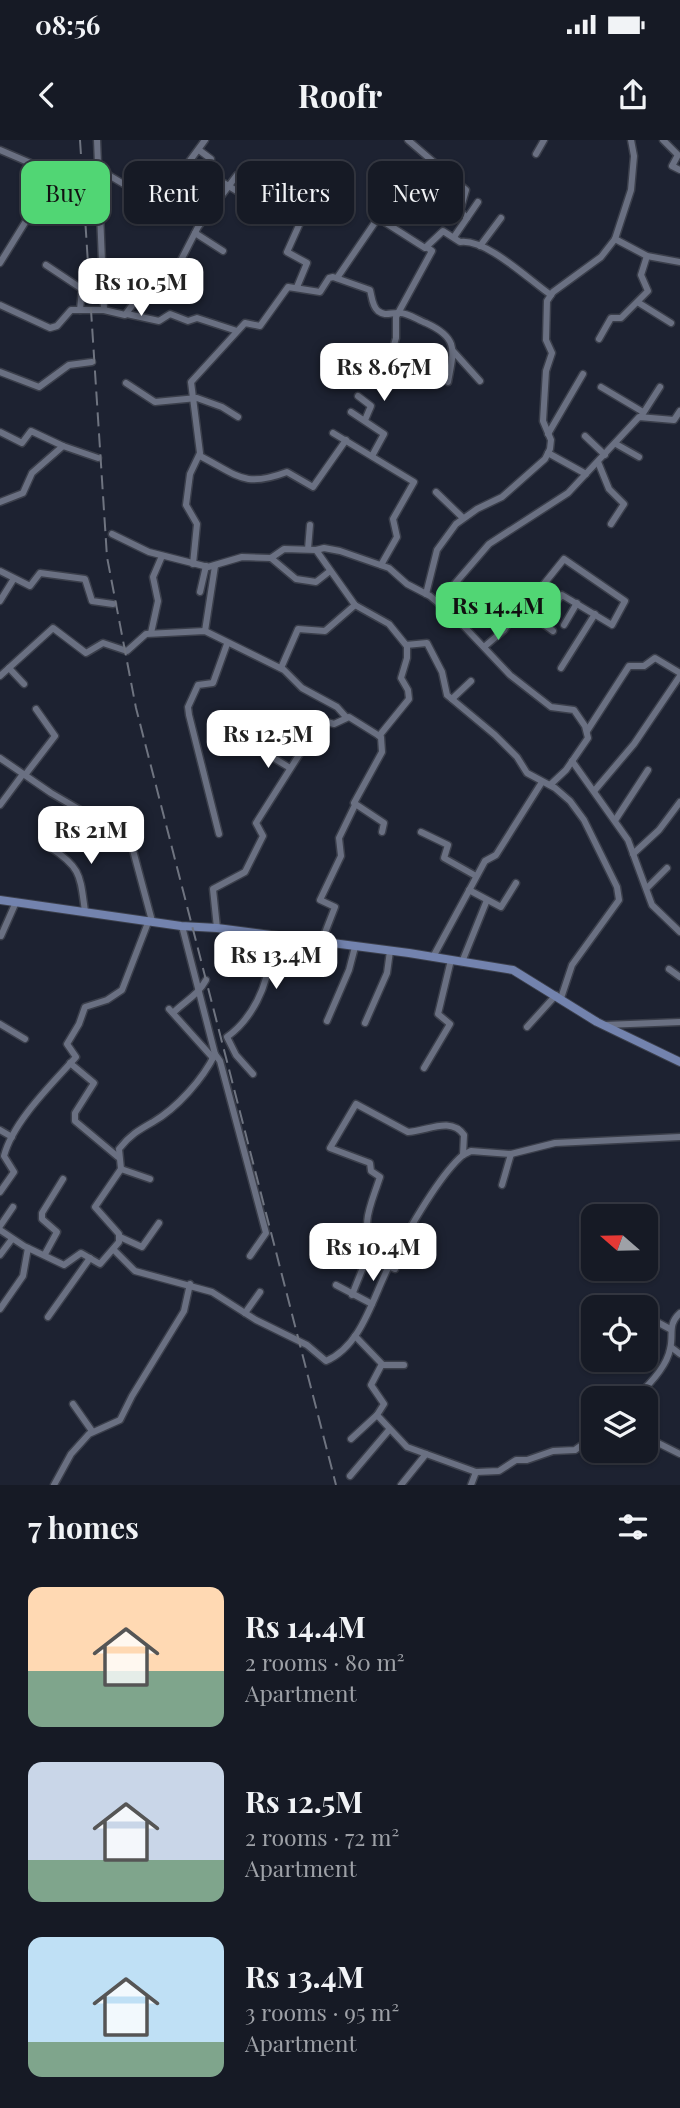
<!DOCTYPE html>
<html lang="en">
<head>
<meta charset="utf-8">
<style>
  body { margin:0; font-family:"Playfair Display",serif; background:#1f232d; color:#f1f3f6; height:100vh; display:flex; flex-direction:column; font-size:26px; white-space:nowrap }
  * { box-sizing:border-box; margin:0 }
  p { font-size:23px; color:#9ea1a7 }
  .icon { flex:none; width:38px; height:38px; fill:none; stroke:currentColor; stroke-width:2; stroke-linecap:round; stroke-linejoin:round }
  .map { position:relative; height:1345px; overflow:hidden }
  .sheet { display:flex; flex-direction:column; background:#161a25; flex:1 }
  .sheet>* { flex:none }
  .hud { position:absolute; left:21px; top:21px; width:639px; height:63px; display:flex; gap:14px }
  .needle { width:46px; rotate:290deg }
  .fabs { position:absolute; left:581px; top:1064px; display:grid; gap:14px }
  .fabs a { display:grid; place-items:center; width:77px; height:77px; border-radius:14px; background:#161a25; box-shadow:0 2px 5px #0004,0 0 0 2px #353842; font-size:35px }
  .price { position:absolute; translate:-50% -60px; padding:0 16px; border-radius:14px; background:#fff; color:#222; font-size:23px; line-height:46px; filter:drop-shadow(0 2px 4px #0008) }
  .price::after { content:''; position:absolute; left:50%; top:42px; width:21px; height:16px; margin-left:-10px; background:inherit; clip-path:polygon(0 0,100% 0,50% 100%) }
  .price.current { background:#51d674; color:#111 }
  ul { padding:0; list-style:none }
  li { display:flex; align-items:center; gap:21px; height:175px; padding:0 28px }
  li span { display:grid; place-items:center; flex:none; width:196px; height:140px; border-radius:14px; color:#555 }
  li>.icon { margin-inline-start:auto }
  span .icon { width:84px; height:84px; fill:#fffc; stroke-width:1 }
  li b { font-size:30px }
  h2 { display:flex; justify-content:space-between; align-items:center; height:84px; padding:0 28px; font-size:30px }
  .tag { padding:0 24px; border-radius:14px; background:#161a25; box-shadow:0 2px 5px #0004,0 0 0 2px #353842; font-size:24px; line-height:63px }
  .tag.current { background:#51d674; color:#111 }
  .status { display:flex; justify-content:space-between; align-items:center; height:49px; padding:0 35px; background:#161a25; direction:ltr }
  .status svg { height:19px; fill:currentColor }
  header { display:flex; justify-content:space-between; align-items:center; height:91px; padding:0 28px; background:#161a25; font-size:32px; font-weight:700 }
  .map>svg:first-child { display:block }
</style>
</head>
<body>
<div class="status"><b>08:56</b><svg viewBox="0 0 49 12"><path d="M0 12V9h3v3zM5 12V6h3v6zM10 12V3h3v9zM15 12V0h3v12zM26 1h20v11H26zM47 4h2v5h-2z"/></svg></div>
<header><svg class="icon" aria-label="back" viewBox="0 0 24 24"><path d="M15 5l-7 7 7 7"/></svg>Roofr<svg class="icon" aria-label="share" viewBox="0 0 24 24"><path d="M12 15V3M7 8l5-5 5 5M5 13v7h14v-7"/></svg></header>
<div class="map">
<svg width="680" height="1345" viewBox="0 0 680 1345">
  <rect width="100%" height="100%" fill="#1d2231"/>
  <g fill="none" stroke-linecap="round" stroke-linejoin="round">
    <defs>
      <g id="minor">
        <path d="M97,0L104,170"/>
        <path d="M408,0L466,50L460,71L467,78"/>
        <path d="M663,0L678,15L672,26L680,30"/>
        <path d="M0,10L42,28"/>
        <path d="M199,10L211,19L209,34L263,67L274,62L299,78L300,83L287,112L307,123L297,147"/>
        <path d="M536,14L544,0"/>
        <path d="M100,30L127,46L138,37L169,49L205,0"/>
        <path d="M276,64L288,54"/>
        <path d="M195,93L223,111"/>
        <path d="M454,97L478,62"/>
        <path d="M615,99L647,116L680,122"/>
        <path d="M480,106L501,78"/>
        <path d="M0,123L26,81L40,80L55,59"/>
        <path d="M46,125L82,149L80,170"/>
        <path d="M175,129L185,134L184,144L195,148"/>
        <path d="M337,138L378,78L425,108L443,91L460,102C486,98 529,140 551,155"/>
        <path d="M639,163L671,183"/>
        <path d="M0,165L50,188L57,186L71,170H104L125,175L159,129L177,128L198,87L237,35L249,36L258,24"/>
        <path d="M127,174L159,181L170,174L188,181L197,178L237,191"/>
        <path d="M599,199L611,178H621L648,151L641,135L647,116"/>
        <path d="M453,211L480,241"/>
        <path d="M388,225L396,198V177L432,111L428,108"/>
        <path d="M0,232L39,247L69,225L92,222"/>
        <path d="M126,243L155,262L197,258L222,267L238,277"/>
        <path d="M601,247L643,272"/>
        <path d="M358,256L371,266L365,280"/>
        <path d="M351,272L384,294L372,316"/>
        <path d="M642,275L660,247"/>
        <path d="M0,292L22,303L31,291L63,306L32,333L23,353L0,362"/>
        <path d="M333,293L414,342L393,379L397,397L381,425"/>
        <path d="M548,294L583,234"/>
        <path d="M585,296L605,315"/>
        <path d="M616,304L639,317"/>
        <path d="M63,306L98,318"/>
        <path d="M548,313L586,334"/>
        <path d="M200,316C239,336 244,348 287,332L313,347L346,300"/>
        <path d="M598,322L609,349L624,364L611,384"/>
        <path d="M436,352L463,378"/>
        <path d="M112,394L149,412L208,427L242,417L271,418L284,409L316,410L355,465L389,484L406,505L427,503L442,532L447,555L495,595L517,617L527,633L555,648L570,661L584,680L617,747L619,760L572,825L561,858"/>
        <path d="M308,409L310,385"/>
        <path d="M316,410L324,408L340,411L389,428L407,444L430,456L457,479L510,535L551,567L574,570L585,586L588,598L566,630L550,645"/>
        <path d="M271,418L296,439L316,442L330,431"/>
        <path d="M193,424L197,384L186,365L190,334L200,313L191,242L245,183L260,186L288,147L320,152L329,138L333,137L370,150C372,157 372,166 378,171C386,177 391,172 400,173C408,173 418,180 426,183C459,198 454,210 448,242"/>
        <path d="M0,431L30,446L40,433L85,439L92,461L113,464"/>
        <path d="M200,452L206,426"/>
        <path d="M426,454L437,410L456,384L477,369L502,357L545,319L550,309L551,300L543,281L546,231L552,213L546,200L547,161L553,152L601,117L615,99L631,50L634,16L631,0"/>
        <path d="M0,461L13,440"/>
        <path d="M439,462L489,404L568,353L639,277L674,280L680,271"/>
        <path d="M473,466L504,490"/>
        <path d="M520,467L553,491"/>
        <path d="M564,485L577,463"/>
        <path d="M205,491L215,426"/>
        <path d="M151,493L158,461L153,437L162,416"/>
        <path d="M484,507L504,490L525,460L535,455L564,419L625,461L612,485L562,455L555,463"/>
        <path d="M9,528L24,544"/>
        <path d="M281,528L298,489L325,491L355,465"/>
        <path d="M561,528L595,474"/>
        <path d="M0,536L53,488L86,513L103,503L127,511L146,494L205,491L284,530L302,548L337,567L346,577"/>
        <path d="M452,559L471,541"/>
        <path d="M587,591L629,526H644L655,518L680,533"/>
        <path d="M379,596L409,559L408,550L401,538L407,518V505"/>
        <path d="M259,609L290,628"/>
        <path d="M0,618L51,653L130,699L152,781"/>
        <path d="M572,621L628,700L652,765L680,792"/>
        <path d="M25,635L55,596L36,569"/>
        <path d="M595,650L634,604L680,536"/>
        <path d="M0,665L23,634"/>
        <path d="M616,679L648,630"/>
        <path d="M421,692L448,705L444,718L476,736"/>
        <path d="M219,694L189,575L188,567L198,545L213,543L227,504"/>
        <path d="M51,708C82,728 80,737 85,771"/>
        <path d="M633,714L659,690L680,662"/>
        <path d="M647,748L667,728"/>
        <path d="M469,750L501,767L516,743"/>
        <path d="M217,788L213,749L245,732L263,696L256,683L306,604L311,583L320,580L334,584L349,577L381,597L382,612L354,663L384,683L382,692"/>
        <path d="M1,796L16,762"/>
        <path d="M321,803L335,767L320,760L341,716L339,698L355,665"/>
        <path d="M282,815L289,799"/>
        <path d="M433,817L485,721L496,715L542,642"/>
        <path d="M249,821L259,794"/>
        <path d="M462,822L487,760"/>
        <path d="M669,829L680,837"/>
        <path d="M169,869L213,918"/>
        <path d="M173,873C185,861 198,855 206,840"/>
        <path d="M327,881L349,830L355,807"/>
        <path d="M365,883L387,833L390,811"/>
        <path d="M0,884L25,899"/>
        <path d="M605,885L680,882"/>
        <path d="M527,887L556,855"/>
        <path d="M215,914L220,921L266,1093L250,1116"/>
        <path d="M70,923L94,943L75,973V981L118,1017"/>
        <path d="M424,928L450,884L438,874L451,820"/>
        <path d="M253,934L236,915L227,897C252,879 268,846 270,815L253,810"/>
        <path d="M0,990L12,997"/>
        <path d="M121,1029L150,1039"/>
        <path d="M502,1045L511,1014"/>
        <path d="M0,1052L14,1032L4,1016C13,981 53,943 76,917L67,904L79,884L85,867L107,860L122,850L149,780"/>
        <path d="M0,1086L13,1067"/>
        <path d="M0,1090L24,1106L64,1125L81,1113L100,1124L119,1102V1094L95,1067L121,1029L119,1009C130,995 139,990 153,982C177,968 203,939 215,914L182,786"/>
        <path d="M120,1097L142,1107L159,1083"/>
        <path d="M114,1110L135,1131L212,1152L256,1180L307,1205L326,1221C361,1206 372,1160 388,1128C404,1098 438,1036 463,1015L471,1011L511,1014L555,1003L680,997"/>
        <path d="M374,1113L382,1123L395,1129"/>
        <path d="M45,1114L57,1092L42,1079V1073L63,1039"/>
        <path d="M0,1115L12,1099"/>
        <path d="M336,1145L372,1164"/>
        <path d="M352,1155L364,1125L374,1113C360,1082 370,1068 380,1037L371,1031L370,1023L330,1008L356,964L408,992C427,991 451,976 464,995L463,1015"/>
        <path d="M0,1169L23,1136L28,1108"/>
        <path d="M245,1173L260,1152"/>
        <path d="M646,1176L670,1189"/>
        <path d="M48,1177L90,1118"/>
        <path d="M355,1196L382,1224L371,1245L384,1264L377,1275L407,1307L476,1332L499,1331L516,1320H527L553,1311L575,1310L593,1297"/>
        <path d="M671,1207L680,1214"/>
        <path d="M382,1225H404"/>
        <path d="M635,1258C648,1246 667,1226 670,1209C674,1194 667,1185 680,1173"/>
        <path d="M73,1264L92,1291"/>
        <path d="M646,1297L680,1314"/>
        <path d="M351,1299L377,1275"/>
        <path d="M350,1336L389,1290"/>
        <path d="M54,1345L71,1314L89,1294L120,1280L132,1256L184,1171L190,1144"/>
        <path d="M401,1345L426,1314"/>
        <path d="M471,1345L476,1332"/>
      </g>
      <path id="major" d="M0,760L181,786L217,788L409,813L513,830L597,882L680,922"/>
    </defs>
    <use href="#minor" stroke="#3b3f4b" stroke-width="9"/>
    <use href="#major" stroke="#3b3f4b" stroke-width="10"/>
    <use href="#minor" stroke="#6a7082" stroke-width="6"/>
    <use href="#major" stroke="#7383ae" stroke-width="8"/>
    <path stroke="#6f7480" stroke-width="2" stroke-dasharray="14 7" stroke-linecap="butt" d="M80,0L107,417L136,568L336,1345"/>
  </g>
</svg>
<div class="fabs">
<a><svg class="needle" viewBox="-14 -14 28 28"><path d="M0-13l5 13h-10z" fill="#e53935"/><path d="M0 13l5-13h-10z" fill="#9ea1a7"/></svg></a>
<a><svg class="icon" aria-label="locate" viewBox="0 0 24 24"><circle cx="12" cy="12" r="6"/><path d="M12 2v4M12 18v4M2 12h4M18 12h4"/></svg></a>
<a><svg class="icon" aria-label="layers" viewBox="0 0 24 24"><path d="M12 4l9 5-9 5-9-5zM3 14l9 5 9-5"/></svg></a>
</div>
<b class="price" style="left:141px;top:178px">Rs 10.5M</b>
<b class="price" style="left:384px;top:263px">Rs 8.67M</b>
<b class="price current" style="left:498px;top:502px">Rs 14.4M</b>
<b class="price" style="left:268px;top:630px">Rs 12.5M</b>
<b class="price" style="left:91px;top:726px">Rs 21M</b>
<b class="price" style="left:276px;top:851px">Rs 13.4M</b>
<b class="price" style="left:373px;top:1143px">Rs 10.4M</b>
<div class="hud">
<a class="tag current">Buy</a>
<a class="tag">Rent</a>
<a class="tag">Filters</a>
<a class="tag">New</a>
</div>
</div>
<section class="sheet">
<h2>7 homes<svg class="icon" aria-label="filters" viewBox="0 0 24 24"><path d="M4 7h16M4 17h16"/><circle cx="9" cy="7" r="2"/><circle cx="15" cy="17" r="2"/></svg></h2>
<ul>
<li><span style="background:linear-gradient(#ffd9b3 60%,#7fa58c 0)"><svg class="icon" aria-label="home" viewBox="0 0 24 24"><path d="M3 11l9-7 9 7M6 9v11h12V9"/></svg></span><div><b>Rs 14.4M</b><p>2 rooms · 80 m²</p><p>Apartment</p></div></li>
<li><span style="background:linear-gradient(#c9d6e8 70%,#7fa58c 0)"><svg class="icon" aria-label="home" viewBox="0 0 24 24"><path d="M3 11l9-7 9 7M6 9v11h12V9"/></svg></span><div><b>Rs 12.5M</b><p>2 rooms · 72 m²</p><p>Apartment</p></div></li>
<li><span style="background:linear-gradient(#bfe0f5 75%,#7fa58c 0)"><svg class="icon" aria-label="home" viewBox="0 0 24 24"><path d="M3 11l9-7 9 7M6 9v11h12V9"/></svg></span><div><b>Rs 13.4M</b><p>3 rooms · 95 m²</p><p>Apartment</p></div></li>
</ul>
</section>
</body>
</html>
